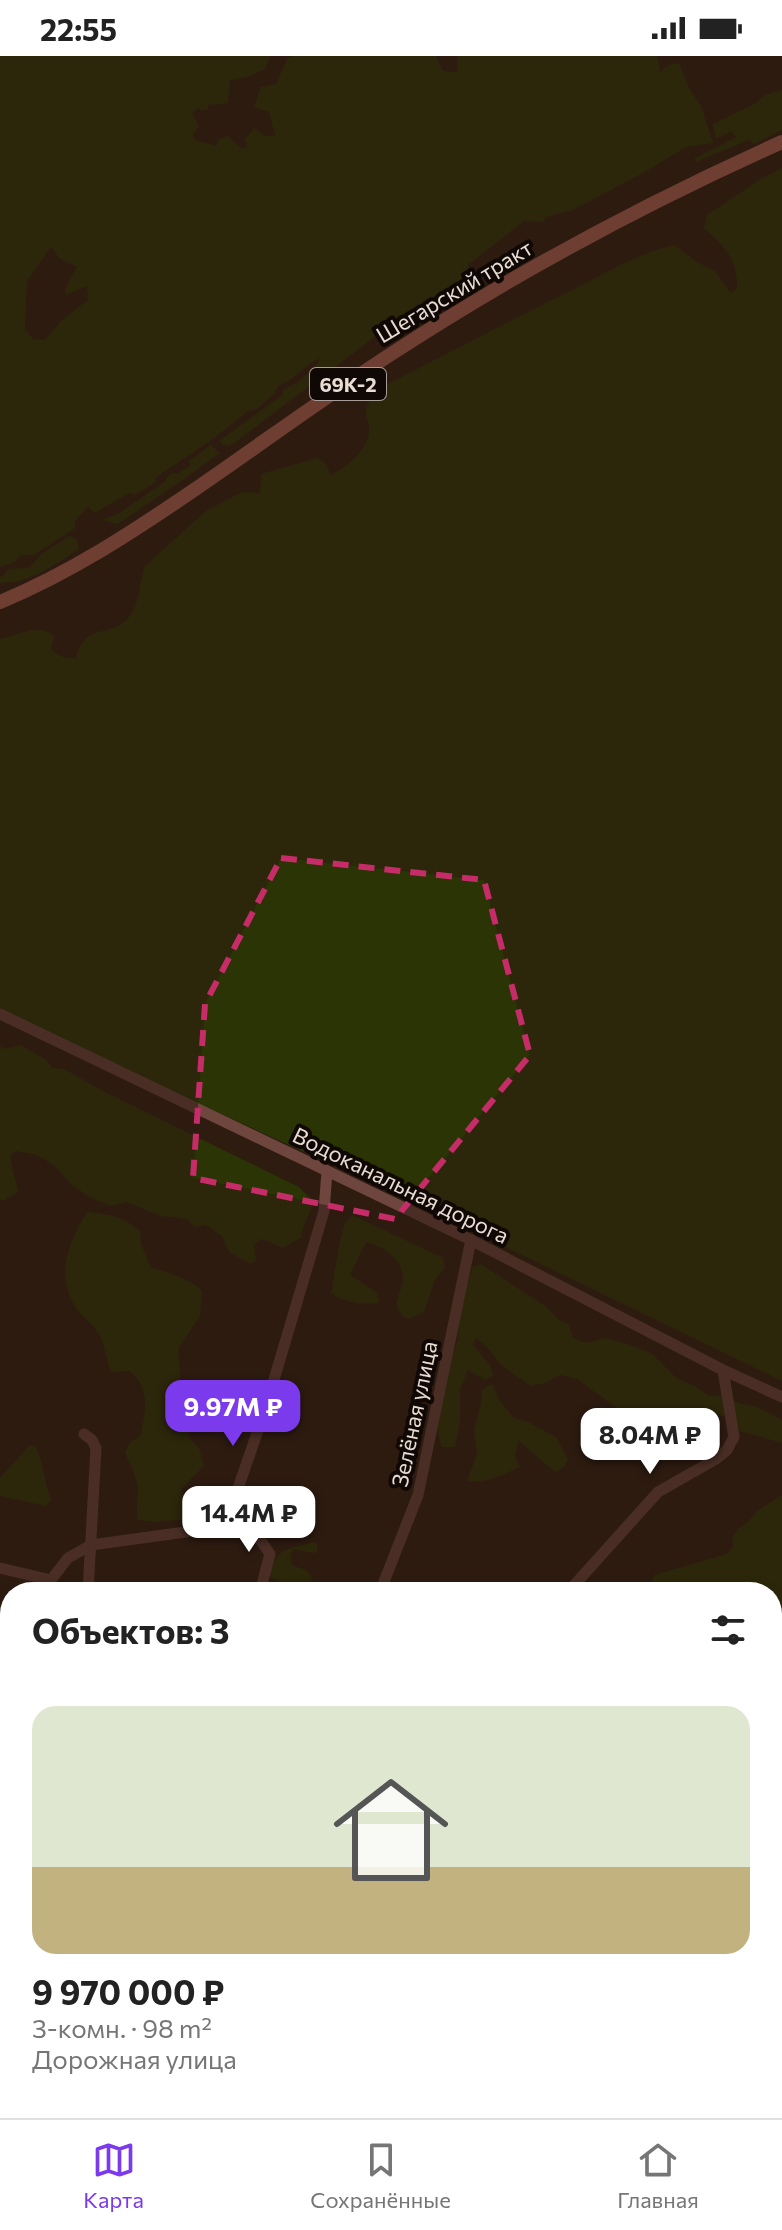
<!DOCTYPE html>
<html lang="ru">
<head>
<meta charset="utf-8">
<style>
  body { margin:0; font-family:Commissioner,sans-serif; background:#f6f6f6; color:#222; height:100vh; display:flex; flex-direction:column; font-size:30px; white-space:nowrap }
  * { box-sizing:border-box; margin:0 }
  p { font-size:26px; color:#767676 }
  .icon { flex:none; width:44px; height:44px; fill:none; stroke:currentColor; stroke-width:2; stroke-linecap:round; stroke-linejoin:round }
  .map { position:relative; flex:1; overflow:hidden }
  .side { position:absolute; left:0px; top:1526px; width:782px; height:536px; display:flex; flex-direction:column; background:#fff; border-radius:32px 32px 0 0; box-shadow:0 4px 12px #0003 }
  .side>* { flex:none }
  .price { position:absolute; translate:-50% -68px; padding:0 18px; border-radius:16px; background:#fff; color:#222; font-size:26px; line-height:52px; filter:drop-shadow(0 2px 4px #0008) }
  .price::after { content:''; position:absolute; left:50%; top:48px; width:24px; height:18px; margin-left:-12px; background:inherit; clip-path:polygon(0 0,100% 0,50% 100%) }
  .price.current { background:#7c3aed; color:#fff }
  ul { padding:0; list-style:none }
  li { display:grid; align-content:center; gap:16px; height:424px; padding:0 32px }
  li+li { border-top:2px solid #e0e0e0 }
  li span { display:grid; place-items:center; height:248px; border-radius:24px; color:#555 }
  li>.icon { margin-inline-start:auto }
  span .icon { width:144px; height:144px; fill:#fffc; stroke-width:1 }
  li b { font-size:34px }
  h2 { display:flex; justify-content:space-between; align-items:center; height:96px; padding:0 32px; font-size:34px }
  .status { display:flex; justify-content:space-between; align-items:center; height:56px; padding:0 40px; background:#fff; direction:ltr }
  .status svg { height:22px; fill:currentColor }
  .menu { display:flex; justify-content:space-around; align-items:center; height:112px; border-top:2px solid #e0e0e0; background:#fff; font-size:22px; color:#767676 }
  .menu a { display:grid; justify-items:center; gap:4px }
  .menu .current { color:#7c3aed }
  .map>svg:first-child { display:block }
</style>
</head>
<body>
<div class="status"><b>22:55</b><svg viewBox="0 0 49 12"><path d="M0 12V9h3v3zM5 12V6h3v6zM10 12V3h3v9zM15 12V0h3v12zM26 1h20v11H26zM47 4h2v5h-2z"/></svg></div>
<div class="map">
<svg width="782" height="2062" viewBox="0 0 782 2062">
  <rect width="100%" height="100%" fill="#2e1c10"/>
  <g fill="#2a3404" fill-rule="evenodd">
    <path d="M0,0H271L264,14L247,21L230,24L228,47L208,49V53L202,55L199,52L192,57L199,70L193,78L195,84L217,90L218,84L227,80L243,93L247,90L244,84L254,72L265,80L275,79L269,56L254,51L261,31L276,28L287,3L293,0H436L443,15L457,16V0H657L660,16L668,9L679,7L689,32L701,50L713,87L686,91L643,117L573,154L546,161L543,166L524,165L468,209L470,219L400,262L230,390L222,388L219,385L282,339L283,334C297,328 314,315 321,302C305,308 295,324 278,330L274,338L257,353L248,355L213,383L155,422L156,426L135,439L129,437L95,457L88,451L75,465V472L34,499H21L13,507L0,511ZM51,191L59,202L77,211L65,233L66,239L87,230L88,244L61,265L45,284L33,283L25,273L27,225Z"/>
    <path d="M782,34V74L754,88L749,84L696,106L694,103L736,81L731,75L716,83L713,68L756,47L765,39Z"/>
    <path d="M782,112V1325L386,1133L107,1006L0,952V583C18,579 38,566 54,580L51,594L63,601L76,603C86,562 112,586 131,558C141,544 139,526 145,510L206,455L242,436L260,437L261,418L317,402L325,407L331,419C349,409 371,392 369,370C369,366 366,362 366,358C366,344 377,335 388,328C452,295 515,262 580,230C610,215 642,195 675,189L697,206L715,215L731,237L737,232C738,203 724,190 704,172L707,159L758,125Z"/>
    <path d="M211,389L219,397C187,423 152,444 118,468L102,464L118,458L166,425V422L172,417L177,418L190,410L189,405Z"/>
    <path d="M70,480L77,484L79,493C60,505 41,519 19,525C13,527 7,525 0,527V521L4,519L7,514L30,511L41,498Z"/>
    <path d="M20,989L45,1003L53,1012L64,1013L107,1037L299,1131L312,1144C313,1158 301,1167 302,1181L283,1192L262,1183L254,1189L256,1204L251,1208L229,1196L222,1180L206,1169L195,1171L186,1163L160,1160L127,1146L110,1150L89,1141L71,1128L55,1110L37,1099L16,1095L11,1099C11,1114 16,1122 18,1136L5,1144H0V990L4,993Z"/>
    <path d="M87,1156C110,1159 121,1159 140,1175L141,1188L151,1212C165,1214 193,1225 202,1235L200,1260L178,1293L181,1325L191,1342L192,1356L188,1380L200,1394L204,1410L181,1433L189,1452L186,1463L157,1466L138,1464C136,1454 137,1447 138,1437C138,1423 131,1410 125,1397L130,1386L140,1380C146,1356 151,1331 129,1315L111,1316C106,1304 105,1289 100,1280C95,1270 86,1264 79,1256C53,1221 68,1188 87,1156Z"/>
    <path d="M352,1159L443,1202L445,1211L435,1224L424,1256L409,1263L402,1260L396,1248C398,1240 403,1229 403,1222C403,1202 382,1190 366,1186L350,1219L378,1237L379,1247C363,1249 345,1247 331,1237L340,1184L345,1167Z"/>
    <path d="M481,1208L545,1250L559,1264L569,1268L573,1282L586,1287L605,1282L628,1288L651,1297L676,1322L695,1330L709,1340H722L739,1347L757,1351L782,1364V1387L740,1375L728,1361L716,1358L705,1364L699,1376L689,1388L661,1384L577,1323L560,1319L545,1327L531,1330L501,1309L487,1291L476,1282L473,1289L490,1309L493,1319L485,1324L468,1314L460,1334V1366L455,1391H442C429,1358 448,1318 457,1286C459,1275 458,1264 460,1254C463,1239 468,1225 473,1211Z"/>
    <path d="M492,1328L500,1345L514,1362L528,1366L556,1381L568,1403L564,1411L555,1416L519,1385L515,1399L520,1411C504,1418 485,1428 467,1425L477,1398L474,1374L481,1348L482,1334Z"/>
    <path d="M30,1389L36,1391C44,1409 44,1426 51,1444L46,1450L0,1440V1422Z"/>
    <path d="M782,1439V1577L772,1580V1536H649L648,1532L654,1519L727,1498L733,1491L732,1482L739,1472L748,1466L757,1455Z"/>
    <path d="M313,1486L317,1488V1496L313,1497L294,1493L290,1498L292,1509C300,1513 311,1513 312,1524L308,1531L299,1532L271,1522L269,1516C280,1489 288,1494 313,1486Z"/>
  </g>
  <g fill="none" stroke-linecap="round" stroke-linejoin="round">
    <g stroke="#6e463e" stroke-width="11">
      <path d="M0,958L471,1184L723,1314L782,1341"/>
      <path d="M84,1378L92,1384L96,1392L88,1536"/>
      <path d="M227,1464L255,1476L270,1498L260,1536"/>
      <path d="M0,1512L51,1524L68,1502L91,1489L214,1472L227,1464L265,1354L324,1155L327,1115"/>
      <path d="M380,1536L418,1439L471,1184"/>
      <path d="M568,1536L658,1436L716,1403L727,1394L734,1381L723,1314"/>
      <path d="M772,1580L782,1574"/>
      <path d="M772,1702L782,1693"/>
      <path d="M0,1776L10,1760"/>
      <path d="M772,1797L782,1783"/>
      <path d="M0,1974L10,1968"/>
      <path d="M450,2052L454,2062"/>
      <path d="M81,2062L89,2052"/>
      <path d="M265,2062L272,2052"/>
      <path d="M684,2062L709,2052"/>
    </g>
    <path stroke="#bb6859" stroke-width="14" d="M0,546C70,517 131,477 194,434C258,390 322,343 388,300C513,218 646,147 782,86"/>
  </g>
  <path d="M0 0H782V2062H0ZM281,802L484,824L530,999L395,1163L193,1122L205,948Z" fill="#2e1c10" fill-opacity=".55" fill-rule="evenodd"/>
  <path fill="none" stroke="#c62c67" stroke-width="6" stroke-dasharray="16 10" stroke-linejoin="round" d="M281,802L484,824L530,999L395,1163L193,1122L205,948Z"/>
  <g text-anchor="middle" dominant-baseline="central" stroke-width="8" stroke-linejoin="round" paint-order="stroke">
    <rect fill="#100804" stroke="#a79c96" stroke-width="2" x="310" y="312" width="76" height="32" rx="6"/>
    <g font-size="20" font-weight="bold" fill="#e8dcd4">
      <text x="348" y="328">69К-2</text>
    </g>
    <g font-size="22" fill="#e8dcd4" stroke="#100804">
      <text transform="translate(454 235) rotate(-31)">Шегарский тракт</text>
      <text transform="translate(401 1129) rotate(26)">Водоканальная дорога</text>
      <text transform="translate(414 1358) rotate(-78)">Зелёная улица</text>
    </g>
  </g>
</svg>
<b class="price current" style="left:233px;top:1392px">9.97M ₽</b>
<b class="price" style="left:650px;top:1420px">8.04M ₽</b>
<b class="price" style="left:249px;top:1498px">14.4M ₽</b>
<section class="side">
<h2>Объектов: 3<svg class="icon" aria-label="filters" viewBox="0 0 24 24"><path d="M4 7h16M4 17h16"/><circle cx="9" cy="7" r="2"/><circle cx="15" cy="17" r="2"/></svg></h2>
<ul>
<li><span style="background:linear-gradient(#dfe7d0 65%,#c2b280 0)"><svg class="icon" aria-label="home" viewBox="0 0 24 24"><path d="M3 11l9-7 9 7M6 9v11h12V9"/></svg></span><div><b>9 970 000 ₽</b><p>3-комн. · 98 m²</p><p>Дорожная улица</p></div></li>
</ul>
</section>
</div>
<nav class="menu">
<a class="current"><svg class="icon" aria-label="map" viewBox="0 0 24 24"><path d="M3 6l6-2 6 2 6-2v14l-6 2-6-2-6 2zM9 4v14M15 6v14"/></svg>Карта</a>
<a><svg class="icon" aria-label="saved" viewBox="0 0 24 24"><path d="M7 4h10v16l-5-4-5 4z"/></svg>Сохранённые</a>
<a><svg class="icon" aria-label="home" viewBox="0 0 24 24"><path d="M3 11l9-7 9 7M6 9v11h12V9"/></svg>Главная</a>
</nav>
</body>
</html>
